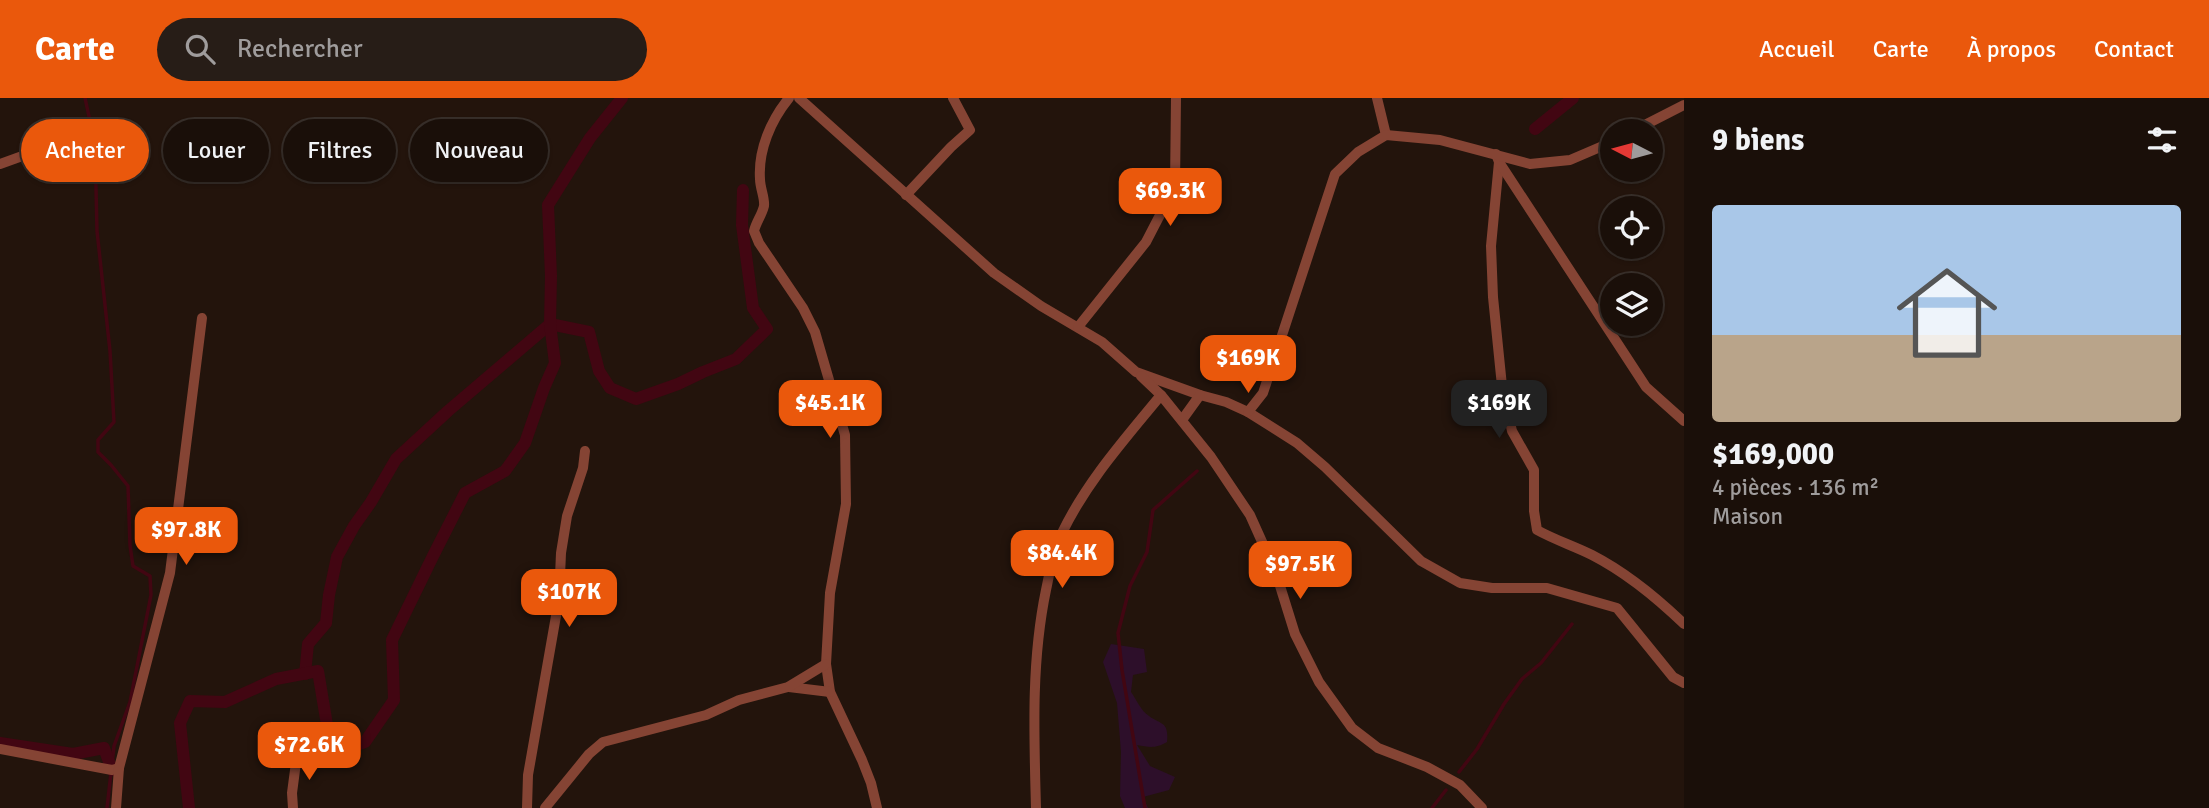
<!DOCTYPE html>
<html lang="fr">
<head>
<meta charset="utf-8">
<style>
  body { margin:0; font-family:Signika,sans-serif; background:#271d17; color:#f1f3f6; height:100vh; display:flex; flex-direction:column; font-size:26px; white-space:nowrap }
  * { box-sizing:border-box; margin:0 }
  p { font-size:23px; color:#9f9c9c }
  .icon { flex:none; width:38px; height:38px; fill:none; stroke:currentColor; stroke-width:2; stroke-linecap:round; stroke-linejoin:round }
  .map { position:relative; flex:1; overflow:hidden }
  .drawer { display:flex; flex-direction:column; background:#1a0f09; width:525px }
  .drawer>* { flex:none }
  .banner { position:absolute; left:21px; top:21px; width:665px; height:63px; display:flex; gap:14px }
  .needle { width:46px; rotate:276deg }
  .tools { position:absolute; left:1600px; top:21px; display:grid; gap:14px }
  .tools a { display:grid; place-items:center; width:63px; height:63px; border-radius:50%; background:#1a0f09; box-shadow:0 2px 5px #0004,0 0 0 2px #382f2a; font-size:35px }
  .price { position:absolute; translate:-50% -60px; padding:0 16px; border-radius:14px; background:#ea580c; color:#fff; font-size:23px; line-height:46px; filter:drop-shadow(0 2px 4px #0008) }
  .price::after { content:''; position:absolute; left:50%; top:42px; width:21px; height:16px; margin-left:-10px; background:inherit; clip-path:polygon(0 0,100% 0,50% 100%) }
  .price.on { background:#222; color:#fff }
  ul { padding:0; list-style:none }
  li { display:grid; align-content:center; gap:14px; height:371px; padding:0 28px }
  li+li { border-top:2px solid #382f2a }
  li span { display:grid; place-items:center; height:217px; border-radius:7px; color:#555 }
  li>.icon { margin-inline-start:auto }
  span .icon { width:126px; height:126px; fill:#fffc; stroke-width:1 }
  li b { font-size:30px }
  h2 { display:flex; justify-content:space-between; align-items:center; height:84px; padding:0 28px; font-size:30px }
  .tag { padding:0 24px; border-radius:32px; background:#1a0f09; box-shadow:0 2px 5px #0004,0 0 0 2px #382f2a; font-size:24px; line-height:63px }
  .tag.on { background:#ea580c; color:#fff }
  header { display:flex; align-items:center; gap:42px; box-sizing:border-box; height:98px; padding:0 35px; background:#ea580c; color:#fff }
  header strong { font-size:33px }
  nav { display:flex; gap:38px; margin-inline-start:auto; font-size:24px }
  .search { width:490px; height:63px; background:#271d17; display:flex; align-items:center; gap:18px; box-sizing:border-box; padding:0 24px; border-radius:38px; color:#9f9c9c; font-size:26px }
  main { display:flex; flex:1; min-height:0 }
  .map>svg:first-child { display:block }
</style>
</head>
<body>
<header>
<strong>Carte</strong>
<div class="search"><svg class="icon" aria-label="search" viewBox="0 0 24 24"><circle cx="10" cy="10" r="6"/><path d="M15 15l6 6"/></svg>Rechercher</div>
<nav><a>Accueil</a><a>Carte</a><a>À propos</a><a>Contact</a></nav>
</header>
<main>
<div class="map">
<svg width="1684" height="710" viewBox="0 0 1684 710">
  <rect width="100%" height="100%" fill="#23140c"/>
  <path fill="#2d0f2a" d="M1111,546L1144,551L1147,574L1133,577L1131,594C1136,601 1141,613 1149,618C1161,627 1169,623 1167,644C1155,651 1149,649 1137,647L1150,668L1175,679L1169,692L1143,699L1148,710H1125L1120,698L1121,654L1117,605L1103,564Z"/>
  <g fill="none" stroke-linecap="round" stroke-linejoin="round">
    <g stroke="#420612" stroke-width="3.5">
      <path d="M85,0L95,46L97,133L110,253L114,324L98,342V354L111,367L128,388L130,447L133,468L150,478L151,497L130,604L114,648L107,710"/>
      <path d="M1459,674L1477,651L1504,606L1522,581L1541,565L1572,526"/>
      <path d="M1145,710L1122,572L1118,535L1130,488L1147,454L1153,412L1197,373"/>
      <path d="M1432,710L1446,692"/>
    </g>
    <g stroke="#420612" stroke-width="12">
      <path d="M1535,31L1573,0"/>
      <path d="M305,576L308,546L326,525L329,497L337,459L354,428L371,404L396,361L448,313L550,226L589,234L599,273L610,290L636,301L678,286L703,274L736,261L767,231L753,210L742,127L743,92"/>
      <path d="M0,645L73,656L104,650L112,672"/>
      <path d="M189,710L180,625L190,603L225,604L276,581L318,573L332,657L365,644L394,602L392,542L433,458L465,395L505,373L525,345L544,290L555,265L550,226L551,178L548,107L590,40L622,0"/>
    </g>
    <g stroke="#854434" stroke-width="10">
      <path d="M789,0C771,22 758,52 760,81C760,90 765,100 764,108C762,117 756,124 754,133L759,145L803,210L815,234L845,337L846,406L830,495L826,566L830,594L862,662L871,685L877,710"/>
      <path d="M799,0L994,175L1041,208L1102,244L1136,274L1200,297L1226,304L1248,314L1297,345L1325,369L1421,463L1460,485L1492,490H1547L1617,510L1673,579L1684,585"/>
      <path d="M1377,0L1386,37"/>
      <path d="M1633,33L1684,7"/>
      <path d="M1496,56L1499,64L1491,148L1493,199L1502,288L1512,333L1534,372V413L1537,432C1555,442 1574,448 1592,457C1627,475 1656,499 1684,526"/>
      <path d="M1499,64L1646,289L1684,323"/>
      <path d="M0,66L86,35"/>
      <path d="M906,97L951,49L970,32L953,0"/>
      <path d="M1078,229L1146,144L1175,88L1176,0"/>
      <path d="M1141,278L1161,297L1211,359L1250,417L1276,475L1295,536L1319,584L1352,630L1378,650L1427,669L1460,687L1482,710"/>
      <path d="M1248,314L1263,295L1335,76L1358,54L1386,37L1440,42L1530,66L1570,62L1612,44"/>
      <path d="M1182,322L1200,297"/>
      <path d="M789,589L830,594"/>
      <path d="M0,651L112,672L119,670"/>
      <path d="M116,710L119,670L170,475L202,220"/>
      <path d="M293,710L292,695L297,657"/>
      <path d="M527,710L528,677L559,501L561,455L567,418L583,370L585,353"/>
      <path d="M545,710L589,656L603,644L706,617L739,602L788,589L826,566"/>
      <path d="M1036,710C1034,637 1031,564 1046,492C1050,473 1053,453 1062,435C1087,383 1125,341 1161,297"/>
    </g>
  </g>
</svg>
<div class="tools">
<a><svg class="needle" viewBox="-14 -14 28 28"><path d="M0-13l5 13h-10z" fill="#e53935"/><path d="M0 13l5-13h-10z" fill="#9f9c9c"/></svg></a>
<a><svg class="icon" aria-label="locate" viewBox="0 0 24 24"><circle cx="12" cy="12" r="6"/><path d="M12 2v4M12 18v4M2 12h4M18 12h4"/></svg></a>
<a><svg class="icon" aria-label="layers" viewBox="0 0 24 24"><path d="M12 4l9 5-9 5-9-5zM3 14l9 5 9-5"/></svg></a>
</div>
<b class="price" style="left:1170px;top:130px">$69.3K</b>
<b class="price" style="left:1248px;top:297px">$169K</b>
<b class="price" style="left:830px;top:342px">$45.1K</b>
<b class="price on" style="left:1499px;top:342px">$169K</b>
<b class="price" style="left:186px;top:469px">$97.8K</b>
<b class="price" style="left:1062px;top:492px">$84.4K</b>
<b class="price" style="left:1300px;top:503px">$97.5K</b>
<b class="price" style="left:569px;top:531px">$107K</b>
<b class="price" style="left:309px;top:684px">$72.6K</b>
<div class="banner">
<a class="tag on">Acheter</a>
<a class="tag">Louer</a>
<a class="tag">Filtres</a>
<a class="tag">Nouveau</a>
</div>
</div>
<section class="drawer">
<h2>9 biens<svg class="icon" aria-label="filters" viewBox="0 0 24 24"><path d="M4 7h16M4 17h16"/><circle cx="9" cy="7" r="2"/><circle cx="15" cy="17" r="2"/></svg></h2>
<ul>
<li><span style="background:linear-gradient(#a9c7e8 60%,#b9a48a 0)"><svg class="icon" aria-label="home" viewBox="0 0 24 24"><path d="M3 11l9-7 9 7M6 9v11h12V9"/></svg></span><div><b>$169,000</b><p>4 pièces · 136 m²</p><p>Maison</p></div></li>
</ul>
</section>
</main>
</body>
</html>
